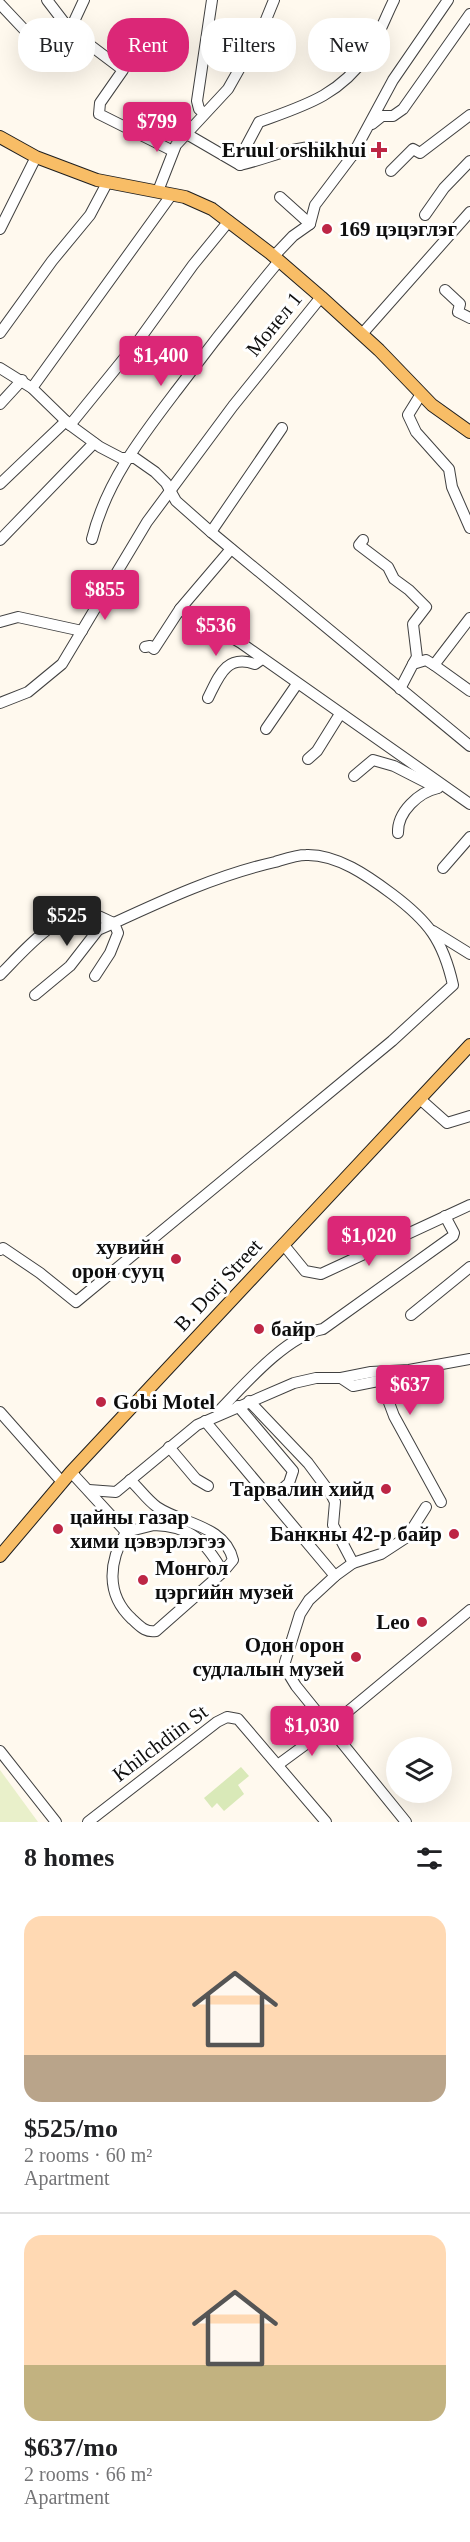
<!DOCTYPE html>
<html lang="en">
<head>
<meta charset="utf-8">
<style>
  body { margin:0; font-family:"Times New Roman",serif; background:#f2f2f2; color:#202124; height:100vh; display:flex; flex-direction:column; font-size:22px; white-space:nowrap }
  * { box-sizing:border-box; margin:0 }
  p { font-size:20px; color:#757577 }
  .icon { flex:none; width:33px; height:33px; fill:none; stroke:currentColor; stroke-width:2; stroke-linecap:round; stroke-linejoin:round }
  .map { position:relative; height:1822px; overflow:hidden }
  .side { display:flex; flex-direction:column; background:#fff; flex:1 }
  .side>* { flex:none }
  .banner { position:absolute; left:18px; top:18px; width:435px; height:54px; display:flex; gap:12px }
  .fabs { position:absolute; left:386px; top:1737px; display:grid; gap:12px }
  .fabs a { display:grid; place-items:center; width:66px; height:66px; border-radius:50%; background:#fff; box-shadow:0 6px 24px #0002; font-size:30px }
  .price { position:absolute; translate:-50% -51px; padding:0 14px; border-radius:6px; background:#db2777; color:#fff; font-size:20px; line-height:39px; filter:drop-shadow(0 2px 3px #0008) }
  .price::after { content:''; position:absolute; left:50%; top:36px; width:18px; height:14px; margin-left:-9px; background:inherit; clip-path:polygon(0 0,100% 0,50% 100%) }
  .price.current { background:#222; color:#fff }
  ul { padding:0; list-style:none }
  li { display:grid; align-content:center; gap:12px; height:318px; padding:0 24px }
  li+li { border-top:2px solid #e0e0e0 }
  li span { display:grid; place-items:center; height:186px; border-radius:18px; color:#555 }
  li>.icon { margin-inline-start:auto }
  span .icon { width:108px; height:108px; fill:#fffc; stroke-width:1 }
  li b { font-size:26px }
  h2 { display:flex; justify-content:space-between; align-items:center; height:72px; padding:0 24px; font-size:26px }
  .tag { padding:0 21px; border-radius:24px; background:#fff; box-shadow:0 6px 24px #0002; font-size:21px; line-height:54px }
  .tag.current { background:#db2777; color:#fff }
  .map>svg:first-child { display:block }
</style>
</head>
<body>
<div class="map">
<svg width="470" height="1822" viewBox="0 0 470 1822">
  <rect width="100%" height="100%" fill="#fff9ee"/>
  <path fill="#d9e9b8" d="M241,1767L249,1776L238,1785L244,1794L224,1811L217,1803L212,1808L204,1798Z"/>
  <path fill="#e9f0ca" d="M0,1770L38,1822H0Z"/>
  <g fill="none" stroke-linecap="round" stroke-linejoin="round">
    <defs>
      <g id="minor">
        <path d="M47,0L70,30L123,70L100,103L99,114L173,151"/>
        <path d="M0,4L34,40"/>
        <path d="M70,30L84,0"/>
        <path d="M204,113L199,109L197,101L212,0"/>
        <path d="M372,124L382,116H393L403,109L470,14"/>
        <path d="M185,133L240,165C286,154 304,137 352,156"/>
        <path d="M240,165L243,152L259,122C303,106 339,96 367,55C378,38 385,18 394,0"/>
        <path d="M391,171L413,149L420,153L470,115"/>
        <path d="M158,191L176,145L228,89L263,27L274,0"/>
        <path d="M280,197L310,224"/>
        <path d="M425,215L444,188L470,161"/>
        <path d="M0,229L36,157"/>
        <path d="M274,256L293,236L310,224L315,205L352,156L393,80L448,0"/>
        <path d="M445,290L460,304L458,312L470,318"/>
        <path d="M0,333L52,261L90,215L107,183"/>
        <path d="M362,334L470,212"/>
        <path d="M0,368L32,388L70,425L100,447L121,458H135L155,472L166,483L176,501L211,532L470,746"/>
        <path d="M32,388L172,194"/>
        <path d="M421,394L408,415L416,432L449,469L452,487L470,528"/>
        <path d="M0,404L22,380"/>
        <path d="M70,425L139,340L193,265L229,221"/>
        <path d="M0,484L66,421"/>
        <path d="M211,532L282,428"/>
        <path d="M92,539C106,482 142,436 177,390C210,346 244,303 279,261"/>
        <path d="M0,540L94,443"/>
        <path d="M363,540L359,545L388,567L394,579L409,590L426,607L413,624L417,657L413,664"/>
        <path d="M180,609L216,634L222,632L241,643L470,804"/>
        <path d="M470,618L434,665L470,691"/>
        <path d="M0,622L18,617L82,631"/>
        <path d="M145,647L150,646L154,649L180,609L231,549"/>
        <path d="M400,689L413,664L426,660L434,665"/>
        <path d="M208,698C219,676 226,654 255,664L262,659"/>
        <path d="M0,703L28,692L62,664L147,522L233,406L321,297"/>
        <path d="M266,729L297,684"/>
        <path d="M308,759L317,751L340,714"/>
        <path d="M354,776L373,760L394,766L437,788"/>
        <path d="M398,833C397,812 419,792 438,788"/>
        <path d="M443,868L470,837"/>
        <path d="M433,931L470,954"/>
        <path d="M0,975C22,953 54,914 87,913C95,913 106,920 114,923"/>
        <path d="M35,995L70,966L98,930L114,923"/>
        <path d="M420,1099L447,1123L470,1116"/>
        <path d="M283,1244L305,1271L321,1274L470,1205"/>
        <path d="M0,1250L3,1248L40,1273L76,1302L392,1041L453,985C443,940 428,921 392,894C368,876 337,854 306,855C296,855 285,859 275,862C218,875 166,899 114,923L118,933L110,953L95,976"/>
        <path d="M411,1315L470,1267"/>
        <path d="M341,1378L353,1386L378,1381L382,1384L394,1416L441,1502"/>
        <path d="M249,1401L308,1463L331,1494L335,1502L333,1525L353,1563"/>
        <path d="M238,1406L293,1471L289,1483L271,1499"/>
        <path d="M219,1411C244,1385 287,1335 323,1329L453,1236L454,1233L445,1216"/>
        <path d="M0,1412L62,1482"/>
        <path d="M205,1421L335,1576"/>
        <path d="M169,1447L196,1479L208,1486"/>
        <path d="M71,1472L126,1532"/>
        <path d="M130,1480C139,1488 147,1500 157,1507C182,1524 225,1525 233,1560L223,1572"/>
        <path d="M89,1490L116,1492L197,1425L294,1383L316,1378H341L371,1372L409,1370L470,1359"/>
        <path d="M154,1525C191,1526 205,1541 223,1572L156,1631C145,1633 140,1626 132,1619C105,1594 109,1561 126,1532Z"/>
        <path d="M0,1751L56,1822"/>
        <path d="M279,1764L328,1728L470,1610"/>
        <path d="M88,1822L217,1722L227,1717L238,1719L326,1822"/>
        <path d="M406,1822L296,1686L285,1668V1662L300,1614L309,1600L335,1576L353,1563L381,1554L407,1537L426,1507"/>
      </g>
      <g id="major">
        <path d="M0,137L36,157L97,180L185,197L212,209L270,253L321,297L379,350L432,405L470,432"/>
        <path d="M0,1556L71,1472L470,1045"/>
      </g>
    </defs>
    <use href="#minor" stroke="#414141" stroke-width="12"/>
    <use href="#major" stroke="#1f1f1f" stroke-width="14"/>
    <use href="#minor" stroke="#fff" stroke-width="10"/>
    <use href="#major" stroke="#f8bd66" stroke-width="12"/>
  </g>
  <g fill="#bd2645" stroke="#fff" stroke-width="2">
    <path d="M376 141h6v6h6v6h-6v6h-6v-6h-6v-6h6z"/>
    <circle cx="327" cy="229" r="6"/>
    <circle cx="176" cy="1259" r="6"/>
    <circle cx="259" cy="1329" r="6"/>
    <circle cx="101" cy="1402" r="6"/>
    <circle cx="386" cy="1489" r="6"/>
    <circle cx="58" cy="1529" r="6"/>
    <circle cx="454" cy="1534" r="6"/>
    <circle cx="143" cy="1580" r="6"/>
    <circle cx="422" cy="1622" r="6"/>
    <circle cx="356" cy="1657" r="6"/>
  </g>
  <g text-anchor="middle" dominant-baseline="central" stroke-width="6" stroke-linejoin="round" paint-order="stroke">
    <g font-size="21" font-weight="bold" fill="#0e0e0e" stroke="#fff" text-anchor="end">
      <text x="366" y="150">Eruul orshikhui</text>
      <text x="339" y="229" text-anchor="start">169 цэцэглэг</text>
      <text x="164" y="1247">хувийн<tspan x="164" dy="24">орон сууц</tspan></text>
      <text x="271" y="1329" text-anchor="start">байр</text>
      <text x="113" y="1402" text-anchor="start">Gobi Motel</text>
      <text x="374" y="1489">Тарвалин хийд</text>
      <text x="70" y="1517" text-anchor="start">цайны газар<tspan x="70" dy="24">хими цэвэрлэгээ</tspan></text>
      <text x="442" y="1534">Банкны 42-р байр</text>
      <text x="155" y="1568" text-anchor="start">Монгол<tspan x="155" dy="24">цэргийн музей</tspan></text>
      <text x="410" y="1622">Leo</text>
      <text x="344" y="1645">Одон орон<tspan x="344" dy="24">судлалын музей</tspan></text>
    </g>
    <g font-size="21" fill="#0e0e0e" stroke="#fff">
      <text transform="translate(274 324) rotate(-51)">Монел 1</text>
      <text transform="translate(218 1285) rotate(-47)">B. Dorj Street</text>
      <text transform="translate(160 1743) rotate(-37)">Khilchdiin St</text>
    </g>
  </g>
</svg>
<div class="fabs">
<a><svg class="icon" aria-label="layers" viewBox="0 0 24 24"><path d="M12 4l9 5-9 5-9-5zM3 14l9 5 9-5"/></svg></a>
</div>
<b class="price" style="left:157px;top:153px">$799</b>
<b class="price" style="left:161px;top:387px">$1,400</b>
<b class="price" style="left:105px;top:621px">$855</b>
<b class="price" style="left:216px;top:657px">$536</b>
<b class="price current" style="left:67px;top:947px">$525</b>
<b class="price" style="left:369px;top:1267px">$1,020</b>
<b class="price" style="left:410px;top:1416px">$637</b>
<b class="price" style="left:312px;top:1757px">$1,030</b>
<div class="banner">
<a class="tag">Buy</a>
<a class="tag current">Rent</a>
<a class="tag">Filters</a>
<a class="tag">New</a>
</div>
</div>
<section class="side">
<h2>8 homes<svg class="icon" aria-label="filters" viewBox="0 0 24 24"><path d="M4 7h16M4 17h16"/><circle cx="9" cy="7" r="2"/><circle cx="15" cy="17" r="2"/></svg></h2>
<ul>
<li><span style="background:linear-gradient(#ffd9b3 75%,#b9a48a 0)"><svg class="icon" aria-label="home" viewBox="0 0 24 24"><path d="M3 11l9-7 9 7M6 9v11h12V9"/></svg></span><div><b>$525/mo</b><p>2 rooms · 60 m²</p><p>Apartment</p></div></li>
<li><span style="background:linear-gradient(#ffd9b3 70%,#c2b280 0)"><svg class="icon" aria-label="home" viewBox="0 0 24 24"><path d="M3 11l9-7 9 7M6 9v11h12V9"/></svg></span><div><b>$637/mo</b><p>2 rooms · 66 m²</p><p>Apartment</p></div></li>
</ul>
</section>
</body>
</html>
